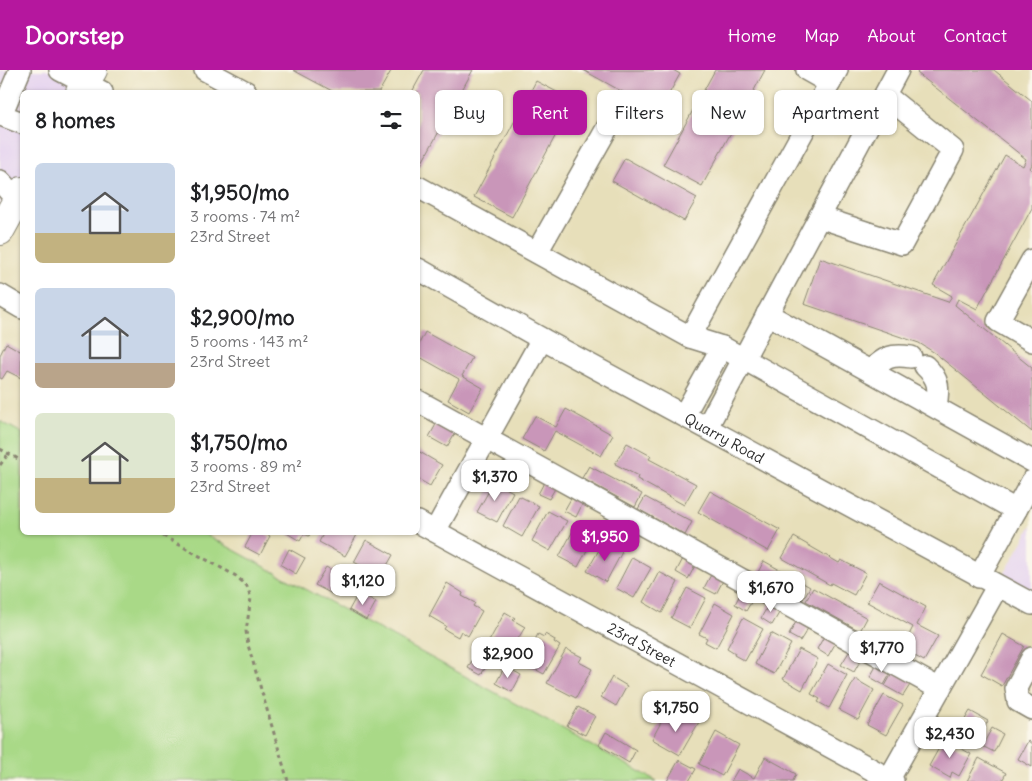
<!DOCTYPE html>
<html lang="en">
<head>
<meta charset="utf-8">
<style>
  body { margin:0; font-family:Delius,sans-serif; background:#f2f2f2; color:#202124; height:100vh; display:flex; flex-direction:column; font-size:19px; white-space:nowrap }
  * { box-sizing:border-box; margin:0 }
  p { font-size:16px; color:#757577 }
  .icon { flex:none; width:28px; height:28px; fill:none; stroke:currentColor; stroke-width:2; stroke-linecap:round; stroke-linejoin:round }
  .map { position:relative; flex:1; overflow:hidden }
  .details { position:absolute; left:20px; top:20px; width:400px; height:445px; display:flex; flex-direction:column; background:#fff; border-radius:8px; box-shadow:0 1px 4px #0004 }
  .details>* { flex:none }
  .guide { position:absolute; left:435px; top:20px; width:475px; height:45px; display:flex; gap:10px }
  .price { position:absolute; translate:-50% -42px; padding:0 11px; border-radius:10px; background:#fff; color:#222; font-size:16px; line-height:32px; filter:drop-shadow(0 1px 2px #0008) }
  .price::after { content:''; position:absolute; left:50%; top:30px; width:15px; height:11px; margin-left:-8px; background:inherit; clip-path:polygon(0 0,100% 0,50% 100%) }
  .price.current { background:#b5179e; color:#fff }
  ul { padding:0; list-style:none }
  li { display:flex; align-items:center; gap:15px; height:125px; padding:0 15px }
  li span { display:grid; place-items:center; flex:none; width:140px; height:100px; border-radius:8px; color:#555 }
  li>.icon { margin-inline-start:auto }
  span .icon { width:60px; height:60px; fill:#fffc; stroke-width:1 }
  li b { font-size:21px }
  h2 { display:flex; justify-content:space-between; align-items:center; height:60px; padding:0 15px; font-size:21px }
  .chip { padding:0 18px; border-radius:8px; background:#fff; box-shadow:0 1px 4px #0004; font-size:18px; line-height:45px }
  .chip.current { background:#b5179e; color:#fff }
  header { display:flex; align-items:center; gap:30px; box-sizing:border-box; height:70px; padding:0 25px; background:#b5179e; color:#fff }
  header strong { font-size:24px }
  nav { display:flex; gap:28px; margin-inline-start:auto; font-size:18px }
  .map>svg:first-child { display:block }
</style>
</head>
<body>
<header>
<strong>Doorstep</strong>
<nav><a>Home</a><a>Map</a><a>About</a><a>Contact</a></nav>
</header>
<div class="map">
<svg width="1032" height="711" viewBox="0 0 1032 711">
  <rect width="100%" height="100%" fill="#fbf7ec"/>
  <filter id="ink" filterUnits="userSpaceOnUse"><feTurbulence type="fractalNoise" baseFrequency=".02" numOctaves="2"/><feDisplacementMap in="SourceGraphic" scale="10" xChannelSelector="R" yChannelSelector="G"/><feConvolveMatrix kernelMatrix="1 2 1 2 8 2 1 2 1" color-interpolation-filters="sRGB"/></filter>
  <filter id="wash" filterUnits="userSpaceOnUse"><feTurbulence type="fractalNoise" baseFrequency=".0096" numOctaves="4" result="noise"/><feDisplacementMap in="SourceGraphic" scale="20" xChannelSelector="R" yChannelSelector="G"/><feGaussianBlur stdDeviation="1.12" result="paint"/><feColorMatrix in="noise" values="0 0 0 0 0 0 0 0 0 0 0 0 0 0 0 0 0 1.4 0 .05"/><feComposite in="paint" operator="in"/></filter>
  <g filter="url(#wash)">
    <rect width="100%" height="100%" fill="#e7dfba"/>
    <g fill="#e5d3f0">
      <path d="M0,0H93L80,22H22V121L0,161Z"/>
      <path d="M1032,455V535L997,517Z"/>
    </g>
    <path fill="#a9d987" stroke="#6a8259" d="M0,351L22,363V462L203,463L657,711H0Z"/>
    <g id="blocks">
      <g fill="#c996b9">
        <path d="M293,0H389L391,1L379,22H334Z"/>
        <path d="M424,0H473L420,96L418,95V22H412Z"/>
        <path d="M583,0H673L680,4L659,42Z"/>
        <path d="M715,0H765L702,116L663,95Z"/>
        <path d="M919,0H994L1032,31V94L1030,99L1032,100V138L977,239L958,229L955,235L1032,298V362L935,283L919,273L804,234L820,188L948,232L952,226L933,215L1005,85L1023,96L1026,89L917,3Z"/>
        <path d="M536,11L574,31L512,147L474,127Z"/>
        <path d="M625,88L697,128L684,151L612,111Z"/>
        <path d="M425,262L472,288L462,306L483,318L469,342L448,330L459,309L418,286V276Z"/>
        <path d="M6,273L22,282L21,308L7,301L2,309L0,308V285Z"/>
        <path d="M566,339L613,365L601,386L555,361L544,381L522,369L535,346L556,357Z"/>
        <path d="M439,349L457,359L447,377L429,367Z"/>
        <path d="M627,373L651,386L649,389L696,414L684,435L637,409L638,406L615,394Z"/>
        <path d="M418,381L442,395L430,416L418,409Z"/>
        <path d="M589,396L642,424L635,437L582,408Z"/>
        <path d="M546,409L557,415L549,429L538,424Z"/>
        <path d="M494,412L513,422L497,452L477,442Z"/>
        <path d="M710,421L780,460L768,481L698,442Z"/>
        <path d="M573,425L584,431L576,447L564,441Z"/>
        <path d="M519,426L539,436L522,467L503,456Z"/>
        <path d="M645,427L692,452L685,465L638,439Z"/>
        <path d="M548,441L567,451L550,481L532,471Z"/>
        <path d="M575,457L594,467L578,497L559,487Z"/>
        <path d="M253,462H263L270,466L260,485L245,477Z"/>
        <path d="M285,462H311L309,466L304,464L300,471Z"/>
        <path d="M324,462H352L357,465L345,486L319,472Z"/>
        <path d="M794,467L839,493L841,490L866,503L854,525L831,513L830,515L782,488Z"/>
        <path d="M366,470L393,485L381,506L378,504L373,513L362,507L367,499L354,492Z"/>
        <path d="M604,471L622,482L606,512L587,501Z"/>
        <path d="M289,479L305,488L296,504L281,495Z"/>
        <path d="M685,485L697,492L688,509L676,502Z"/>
        <path d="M632,487L651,498L634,528L616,518Z"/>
        <path d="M764,491L810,517L803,529L757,504Z"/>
        <path d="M326,497L342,506L332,524L315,515Z"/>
        <path d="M713,501L725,507L716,524L704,518Z"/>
        <path d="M659,502L678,512L662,543L643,532Z"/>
        <path d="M879,511L926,537L917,555L938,566L924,591L902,579L913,557L867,532Z"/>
        <path d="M447,513L463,523L462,526L475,533L473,536L482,541L468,566L461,561L458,567L444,559L446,556L429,546Z"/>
        <path d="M744,517L756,524L746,541L735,534Z"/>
        <path d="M687,518L706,528L690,558L671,548Z"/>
        <path d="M813,518L867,548L860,561L806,531Z"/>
        <path d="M359,522L376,532L366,550L349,540Z"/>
        <path d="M770,532L782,538L772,555L761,548Z"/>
        <path d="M715,533L734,544L716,578L705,572L707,568L699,564Z"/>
        <path d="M505,542L515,548L513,550L525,557L508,586L487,575Z"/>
        <path d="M743,548L763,559L745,591L734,585L735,583L727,578Z"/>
        <path d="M798,548L810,555L800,571L789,565Z"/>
        <path d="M771,563L791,574L774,604L755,594Z"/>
        <path d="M826,563L838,569L828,586L817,579Z"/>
        <path d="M538,564L544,567L545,564L555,570L554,572L560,576L544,604L523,593Z"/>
        <path d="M1003,564L1024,576L1002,616L981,604Z"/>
        <path d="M852,577L864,584L854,602L841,595Z"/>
        <path d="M566,579L582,587L579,592L592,599L576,628L547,613Z"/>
        <path d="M799,579L818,589L802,620L783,609Z"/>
        <path d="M477,581L491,588L481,605L468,598Z"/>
        <path d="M879,591L893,599L884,615L870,607Z"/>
        <path d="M828,594L847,605L829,638L818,632L820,629L811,624Z"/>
        <path d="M505,596L521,605L512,622L496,613Z"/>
        <path d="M894,600L913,610L903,626L885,616Z"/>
        <path d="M612,607L627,616L616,636L601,627Z"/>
        <path d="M855,609L874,620L858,650L839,640Z"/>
        <path d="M884,625L903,635L886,665L867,655Z"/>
        <path d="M578,637L595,646L585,665L567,656Z"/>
        <path d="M970,641L988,651L977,671L958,661Z"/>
        <path d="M683,643L699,652L680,685L652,669L665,645L678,652Z"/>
        <path d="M992,658L1003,664L994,682L982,676Z"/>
        <path d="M606,662L636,680L629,693L599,675Z"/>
        <path d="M716,662L739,675L722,706L699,694Z"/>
        <path d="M944,669L971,684L959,706L952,702L950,708L929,696Z"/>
        <path d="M1028,671L1032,674V697L1018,689Z"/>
        <path d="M765,687L796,704L793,711H731L738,699L754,708Z"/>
        <path d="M979,688L1006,703L1002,711H967Z"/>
        <path d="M679,690L696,699L689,711H667Z"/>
      </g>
    </g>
  </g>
  <g filter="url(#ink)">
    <use href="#blocks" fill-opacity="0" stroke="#898572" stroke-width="1"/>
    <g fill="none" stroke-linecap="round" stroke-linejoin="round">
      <defs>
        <g id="minor">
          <path d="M20,0L1,45L22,53"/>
          <path d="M60,0L102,22"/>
          <path d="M205,0L246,22"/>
          <path d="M807,0L830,13"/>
          <path d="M0,111L17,130"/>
          <path d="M418,117L690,267L837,0"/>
          <path d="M819,147L902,174L953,80L885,25"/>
          <path d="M537,182L610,53"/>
          <path d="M1032,190L998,251L1032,271"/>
          <path id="s1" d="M418,199L542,269L1032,534"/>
          <path d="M0,225L22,238"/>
          <path d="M767,244L1032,391"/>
          <path d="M690,267L722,277L1016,440"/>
          <path d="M925,296C940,310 939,318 936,337"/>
          <path d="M870,301C885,287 891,284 911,287"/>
          <path d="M418,331L940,619"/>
          <path d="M684,345L722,277"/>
          <path d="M707,357L898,0"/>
          <path id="s2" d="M418,452L893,711"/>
          <path d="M435,461L542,269"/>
          <path d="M979,507L1032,411"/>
          <path d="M1032,588L1016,618L1018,631L1032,639"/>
          <path d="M889,709L997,517"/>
        </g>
        <g id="major">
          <path d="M80,22L93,0"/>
          <path d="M0,161L22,121"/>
        </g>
      </defs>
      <use href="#minor" stroke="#898572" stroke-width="24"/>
      <use href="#major" stroke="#898572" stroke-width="30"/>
      <g stroke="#898572" stroke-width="3" stroke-dasharray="4 4" stroke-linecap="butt">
        <path d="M0,379L22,391"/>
        <path d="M0,395L9,383"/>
        <path d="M156,462L236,506L247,516L251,528L246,561L248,575L288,711"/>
      </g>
      <use href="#minor" stroke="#fff" stroke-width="21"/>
      <use href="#major" stroke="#fff" stroke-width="28"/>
    </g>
  </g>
  <g text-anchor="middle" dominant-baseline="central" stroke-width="4.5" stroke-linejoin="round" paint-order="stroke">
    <g font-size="15" fill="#2b2b2b" stroke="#fbf7ec">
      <text stroke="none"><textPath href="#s1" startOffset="350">Quarry Road</textPath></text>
      <text stroke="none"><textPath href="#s2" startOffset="255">23rd Street</textPath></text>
    </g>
  </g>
</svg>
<b class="price" style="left:495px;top:432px">$1,370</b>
<b class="price current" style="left:605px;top:492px">$1,950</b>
<b class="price" style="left:363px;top:536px">$1,120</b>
<b class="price" style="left:771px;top:543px">$1,670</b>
<b class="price" style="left:882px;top:603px">$1,770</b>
<b class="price" style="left:508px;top:609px">$2,900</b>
<b class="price" style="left:676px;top:663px">$1,750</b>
<b class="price" style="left:950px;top:689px">$2,430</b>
<div class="guide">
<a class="chip">Buy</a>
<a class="chip current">Rent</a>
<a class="chip">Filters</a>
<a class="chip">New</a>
<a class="chip">Apartment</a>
</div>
<section class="details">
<h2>8 homes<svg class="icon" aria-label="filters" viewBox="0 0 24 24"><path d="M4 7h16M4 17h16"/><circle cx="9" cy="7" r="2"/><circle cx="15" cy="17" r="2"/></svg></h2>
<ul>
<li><span style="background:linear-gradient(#c9d6e8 70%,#c2b280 0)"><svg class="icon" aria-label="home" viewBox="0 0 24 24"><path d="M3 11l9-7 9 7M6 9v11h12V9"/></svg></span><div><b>$1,950/mo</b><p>3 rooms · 74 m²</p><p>23rd Street</p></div></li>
<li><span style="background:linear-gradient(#c9d6e8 75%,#b9a48a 0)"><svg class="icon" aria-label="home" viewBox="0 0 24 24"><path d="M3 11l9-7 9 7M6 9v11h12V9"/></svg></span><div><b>$2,900/mo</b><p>5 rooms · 143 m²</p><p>23rd Street</p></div></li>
<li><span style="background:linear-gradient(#dfe7d0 65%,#c2b280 0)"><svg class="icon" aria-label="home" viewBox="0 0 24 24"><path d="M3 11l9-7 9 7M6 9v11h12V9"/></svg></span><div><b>$1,750/mo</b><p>3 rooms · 89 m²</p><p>23rd Street</p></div></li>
</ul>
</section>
</div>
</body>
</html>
